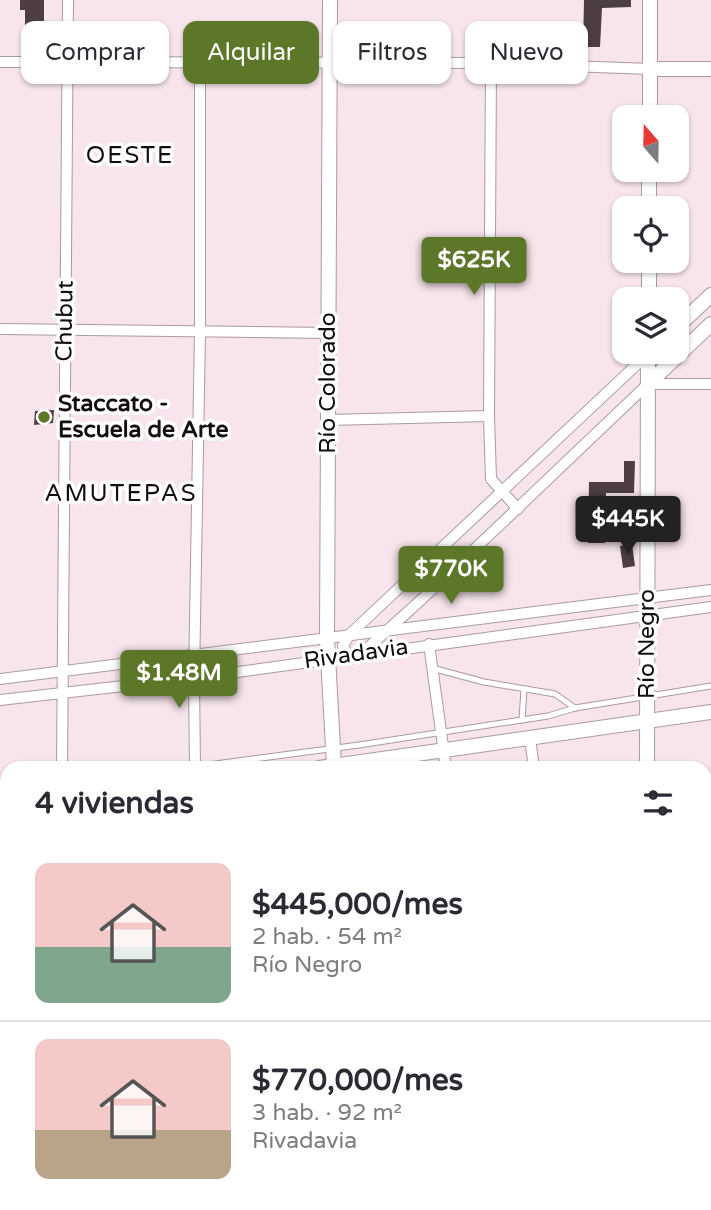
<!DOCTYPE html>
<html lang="es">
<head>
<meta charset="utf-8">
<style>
  body { margin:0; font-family:"Varela Round",sans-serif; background:#f7f7f7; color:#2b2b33; height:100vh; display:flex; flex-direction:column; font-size:26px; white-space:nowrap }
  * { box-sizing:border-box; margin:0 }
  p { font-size:23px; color:#7c7c81 }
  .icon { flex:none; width:38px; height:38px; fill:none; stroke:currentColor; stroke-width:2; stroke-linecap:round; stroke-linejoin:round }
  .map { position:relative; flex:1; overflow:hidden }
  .panel { position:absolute; left:0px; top:761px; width:712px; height:450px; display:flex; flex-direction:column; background:#fff; border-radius:21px 21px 0 0; box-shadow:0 2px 5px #0004 }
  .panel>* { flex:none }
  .hud { position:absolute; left:21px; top:21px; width:670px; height:63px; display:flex; gap:14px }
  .needle { width:46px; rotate:340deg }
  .controls { position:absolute; left:612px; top:105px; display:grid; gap:14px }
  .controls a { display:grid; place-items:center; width:77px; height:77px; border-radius:14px; background:#fff; box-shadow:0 2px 5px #0004; font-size:35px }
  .price { position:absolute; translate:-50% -60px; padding:0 16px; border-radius:7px; background:#5d7729; color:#fff; font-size:23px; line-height:46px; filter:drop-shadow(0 2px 4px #0008) }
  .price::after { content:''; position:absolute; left:50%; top:42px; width:21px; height:16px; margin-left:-10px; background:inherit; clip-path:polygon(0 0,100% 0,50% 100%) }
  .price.active { background:#222; color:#fff }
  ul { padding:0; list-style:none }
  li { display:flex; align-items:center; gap:21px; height:175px; padding:0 35px }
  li+li { border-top:2px solid #e1e1e2 }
  li span { display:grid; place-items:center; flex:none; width:196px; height:140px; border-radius:14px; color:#555 }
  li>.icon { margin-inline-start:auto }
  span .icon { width:84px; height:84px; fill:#fffc; stroke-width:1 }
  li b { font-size:30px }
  h2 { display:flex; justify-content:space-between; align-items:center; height:84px; padding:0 35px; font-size:30px }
  .chip { padding:0 24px; border-radius:14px; background:#fff; box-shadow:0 2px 5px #0004; font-size:24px; line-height:63px }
  .chip.active { background:#5d7729; color:#fff }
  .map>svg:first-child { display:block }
</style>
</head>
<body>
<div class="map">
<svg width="711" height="1210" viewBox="0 0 711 1210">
  <rect width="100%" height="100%" fill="#f7e4ec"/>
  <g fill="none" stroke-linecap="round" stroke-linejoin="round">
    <path stroke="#8b9975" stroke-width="2.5" d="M0,1204L12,1210"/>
  </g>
  <g fill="#4c3e44">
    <path d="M20,0H44V25H39L38,47H25V10H20Z"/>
    <path d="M584,0H631V7L602,8L600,47H583Z"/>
    <path d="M54,410L53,423L34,425L35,411Z"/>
    <path d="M624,461H635L634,493H606L605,543H588L589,482H624Z"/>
    <path d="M632,544L635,566L623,568L620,546Z"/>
  </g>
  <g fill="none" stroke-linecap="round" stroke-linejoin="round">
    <defs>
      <g id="service">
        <path d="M432,668L484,682L555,694L575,708"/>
        <path d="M522,720L524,689"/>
        <path d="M185,768L359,745L548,716L575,708L711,686"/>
        <path d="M0,793L7,792"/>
      </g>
      <g id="minor">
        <path d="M0,62L491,63L650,69"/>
        <path d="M491,63L489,416L491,479L518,509"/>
        <path d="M0,329L329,333"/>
        <path d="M328,420L489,416"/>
        <path d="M429,644L446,768"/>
        <path d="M361,654L422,599L648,384H711"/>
        <path d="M348,655L343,646L349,635L648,354"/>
        <path d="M0,679L711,590"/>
        <path d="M0,700L194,678L711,607"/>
        <path d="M530,738L534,768"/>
        <path d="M62,768L68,0"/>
        <path d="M195,768L194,678L200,332V62"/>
        <path d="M705,785H711"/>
        <path d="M705,983H711"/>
        <path d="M705,1058H711"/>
        <path d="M0,1078L7,1074"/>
        <path d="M0,1176L7,1178"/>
        <path d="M60,1204L66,1210"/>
        <path d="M114,1204L115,1210"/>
        <path d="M213,1204V1210"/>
        <path d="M305,1204V1210"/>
        <path d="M478,1204V1210"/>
        <path d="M709,1210L710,1123"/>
      </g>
      <g id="tertiary">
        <path d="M330,0L327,638L334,766"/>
        <path d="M650,69H711"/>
        <path d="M650,117V0"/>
        <path d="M649,208V170"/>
        <path d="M649,299V261"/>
        <path d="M677,327L711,295"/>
        <path d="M648,384L711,324"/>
        <path d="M319,768L711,712"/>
        <path d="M647,768L648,352"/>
        <path d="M0,811L7,810"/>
        <path d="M647,1204V1210"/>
      </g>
    </defs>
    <use href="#service" stroke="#ab9aa1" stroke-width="7"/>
    <use href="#minor" stroke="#ab9aa1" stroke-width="12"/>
    <use href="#tertiary" stroke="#ab9aa1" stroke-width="16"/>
    <use href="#service" stroke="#fff" stroke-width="5"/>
    <use href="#minor" stroke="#fff" stroke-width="10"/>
    <use href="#tertiary" stroke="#fff" stroke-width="14"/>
  </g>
  <circle fill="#5d7729" stroke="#fff" stroke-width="2.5" cx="44" cy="417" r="7"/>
  <g text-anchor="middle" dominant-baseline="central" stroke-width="7" stroke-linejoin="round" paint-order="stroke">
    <g font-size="23" fill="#130d0f" stroke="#fff">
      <text transform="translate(65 321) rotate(-89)">Chubut</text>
      <text transform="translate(328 383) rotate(-90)">Río Colorado</text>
      <text transform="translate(647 644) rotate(-90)">Río Negro</text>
      <text transform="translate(356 654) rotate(-8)">Rivadavia</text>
    </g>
    <g font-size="23" font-weight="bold" fill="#130d0f" stroke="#fff" text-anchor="start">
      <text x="58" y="404">Staccato -<tspan x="58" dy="26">Escuela de Arte</tspan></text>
    </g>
    <g font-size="24" letter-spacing="2" fill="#130d0f" stroke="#fff">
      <text x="130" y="155">OESTE</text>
      <text x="121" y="493">AMUTEPAS</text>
    </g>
  </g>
</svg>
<div class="controls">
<a><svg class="needle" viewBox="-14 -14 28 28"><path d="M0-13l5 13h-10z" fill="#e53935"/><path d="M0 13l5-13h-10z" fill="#7c7c81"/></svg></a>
<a><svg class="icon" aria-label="locate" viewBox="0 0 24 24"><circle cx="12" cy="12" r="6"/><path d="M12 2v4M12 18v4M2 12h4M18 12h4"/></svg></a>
<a><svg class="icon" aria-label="layers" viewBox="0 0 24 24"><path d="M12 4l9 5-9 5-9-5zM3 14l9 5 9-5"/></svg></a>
</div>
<b class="price" style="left:474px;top:297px">$625K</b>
<b class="price active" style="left:628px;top:556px">$445K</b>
<b class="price" style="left:451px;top:606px">$770K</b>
<b class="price" style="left:179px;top:710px">$1.48M</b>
<div class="hud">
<a class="chip">Comprar</a>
<a class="chip active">Alquilar</a>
<a class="chip">Filtros</a>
<a class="chip">Nuevo</a>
</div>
<section class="panel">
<h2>4 viviendas<svg class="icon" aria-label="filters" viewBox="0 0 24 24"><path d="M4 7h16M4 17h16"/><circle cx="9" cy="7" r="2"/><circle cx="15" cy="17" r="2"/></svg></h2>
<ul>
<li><span style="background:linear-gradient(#f6c9c9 60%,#7fa58c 0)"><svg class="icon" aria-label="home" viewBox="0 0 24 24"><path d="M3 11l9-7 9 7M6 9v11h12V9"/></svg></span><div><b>$445,000/mes</b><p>2 hab. · 54 m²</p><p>Río Negro</p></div></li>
<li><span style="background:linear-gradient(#f6c9c9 65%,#b9a48a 0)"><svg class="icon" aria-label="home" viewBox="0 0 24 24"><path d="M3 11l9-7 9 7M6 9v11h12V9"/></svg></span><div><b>$770,000/mes</b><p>3 hab. · 92 m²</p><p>Rivadavia</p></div></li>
</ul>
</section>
</div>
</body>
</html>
